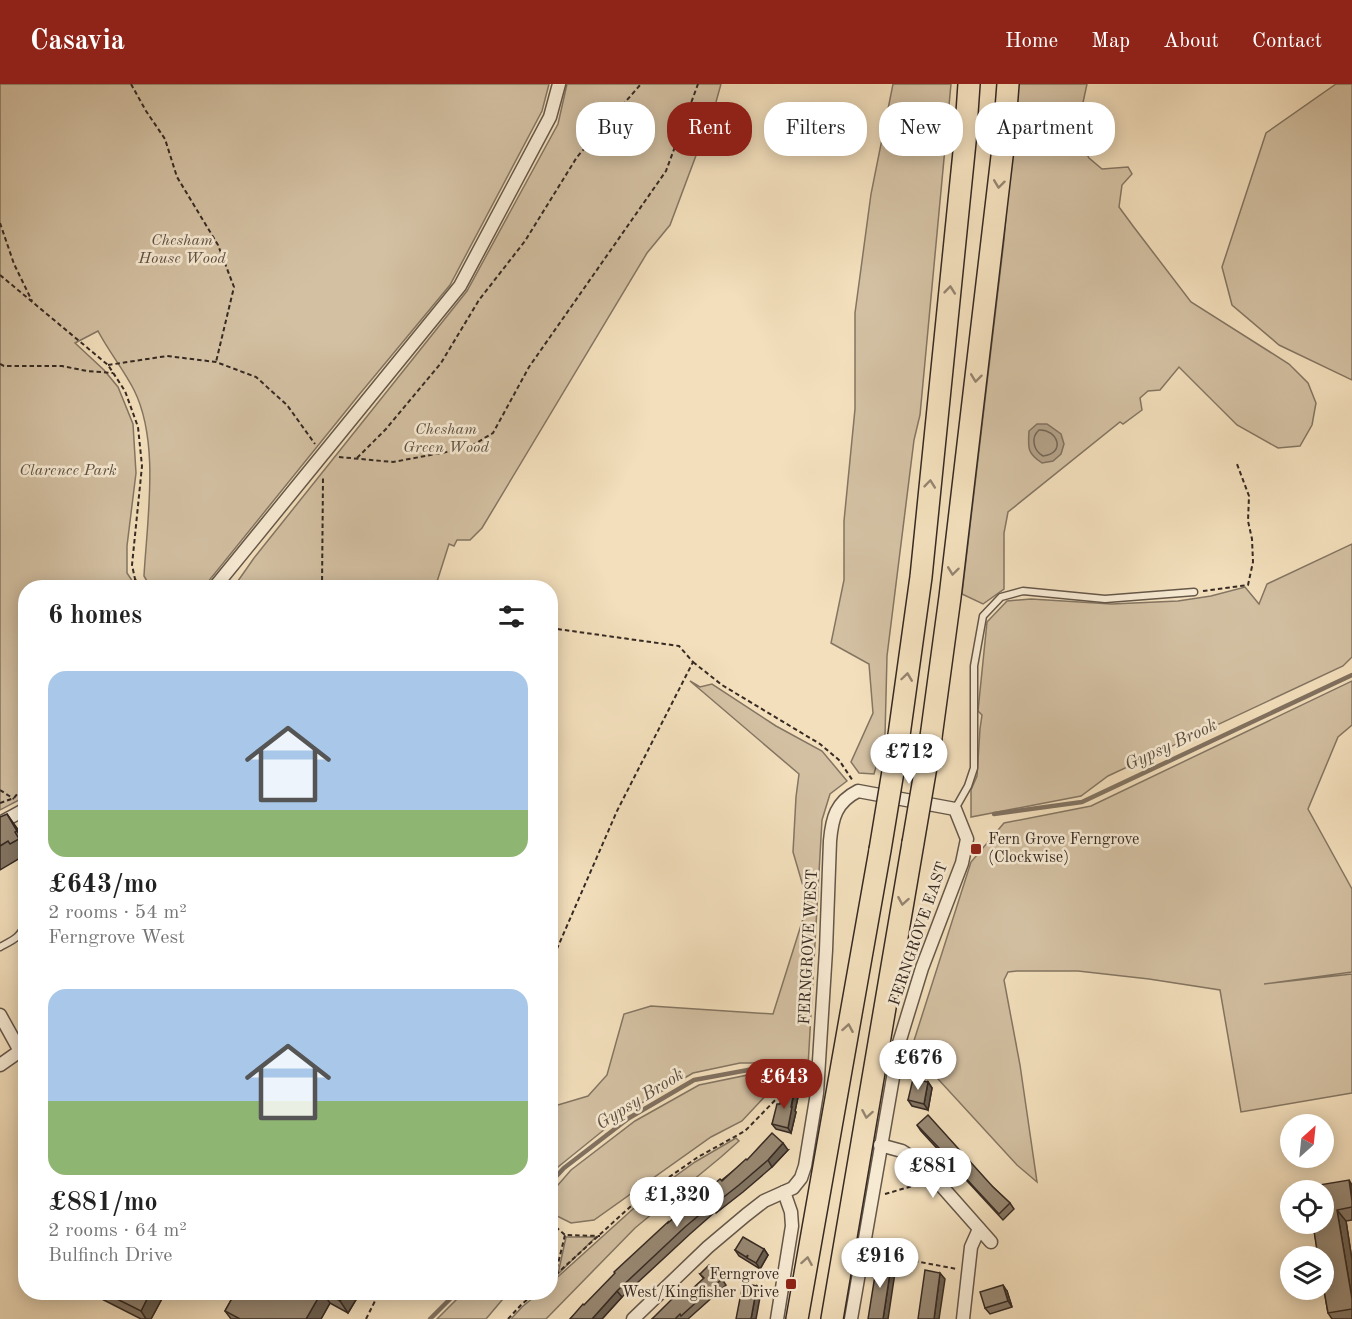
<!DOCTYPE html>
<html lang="en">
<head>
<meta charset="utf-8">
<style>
  body { margin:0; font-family:"Old Standard TT",serif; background:#f6f6f6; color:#222; height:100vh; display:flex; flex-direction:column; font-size:22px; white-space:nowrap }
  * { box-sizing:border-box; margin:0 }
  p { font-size:20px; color:#767676 }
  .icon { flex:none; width:33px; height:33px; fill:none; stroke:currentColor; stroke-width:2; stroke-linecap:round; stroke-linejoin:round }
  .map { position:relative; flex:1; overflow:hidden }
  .side { position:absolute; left:18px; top:496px; width:540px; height:720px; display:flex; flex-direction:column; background:#fff; border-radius:24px; box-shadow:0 3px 15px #0003 }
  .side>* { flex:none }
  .banner { position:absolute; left:576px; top:18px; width:570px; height:54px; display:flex; gap:12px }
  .needle { width:39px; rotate:27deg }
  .tools { position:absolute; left:1280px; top:1030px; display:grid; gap:12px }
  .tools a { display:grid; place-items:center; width:54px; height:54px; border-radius:50%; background:#fff; box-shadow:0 3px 15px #0003; font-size:30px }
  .price { position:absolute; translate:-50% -51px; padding:0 14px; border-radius:21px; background:#fff; color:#222; font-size:20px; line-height:39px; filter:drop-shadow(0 2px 3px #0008) }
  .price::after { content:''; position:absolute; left:50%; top:36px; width:18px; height:14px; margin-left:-9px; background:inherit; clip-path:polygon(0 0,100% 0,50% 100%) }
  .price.active { background:#8f2418; color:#fff }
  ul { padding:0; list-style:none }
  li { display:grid; align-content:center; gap:12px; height:318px; padding:0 30px }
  li span { display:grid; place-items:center; height:186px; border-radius:18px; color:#555 }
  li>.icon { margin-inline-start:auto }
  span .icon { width:108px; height:108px; fill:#fffc; stroke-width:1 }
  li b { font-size:26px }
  h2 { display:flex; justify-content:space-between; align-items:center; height:72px; padding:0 30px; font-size:26px }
  .chip { padding:0 21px; border-radius:24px; background:#fff; box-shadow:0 3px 15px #0003; font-size:21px; line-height:54px }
  .chip.active { background:#8f2418; color:#fff }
  header { display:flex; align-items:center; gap:36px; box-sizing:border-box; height:84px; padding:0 30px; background:#8f2418; color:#fff }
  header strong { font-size:28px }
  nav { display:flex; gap:33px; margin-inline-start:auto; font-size:21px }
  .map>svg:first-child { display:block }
</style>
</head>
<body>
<header>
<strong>Casavia</strong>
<nav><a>Home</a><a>Map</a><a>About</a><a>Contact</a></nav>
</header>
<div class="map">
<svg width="1352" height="1235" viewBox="0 0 1352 1235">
  <rect width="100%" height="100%" fill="#f3dfbc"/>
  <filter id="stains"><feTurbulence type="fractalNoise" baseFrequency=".00333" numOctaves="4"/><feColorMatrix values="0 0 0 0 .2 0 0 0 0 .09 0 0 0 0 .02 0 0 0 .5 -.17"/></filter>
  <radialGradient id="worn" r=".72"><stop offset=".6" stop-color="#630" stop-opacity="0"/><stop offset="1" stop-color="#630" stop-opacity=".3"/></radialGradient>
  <g fill="#d3c0a2" stroke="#847562" stroke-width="1.5">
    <path d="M0,0H549L542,27L450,201L358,312L203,504H151L144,492C147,436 160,358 134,306C124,286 109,268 98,247L75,259L104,286L118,303L133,340L136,389L127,462V489L137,504H26L25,710L21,715L0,726Z"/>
    <path d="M567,0H721L716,18L670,141L647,169L482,444L470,456H457L454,462L449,460L435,504H233L254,474L467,207L558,40Z"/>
    <path d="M893,0H951L920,331L914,356L887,572L885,652L874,690L859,689L851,678L873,629L869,580L831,559L844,496V437L855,325V229L871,110Z"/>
    <path d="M1017,0H1087L1076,51L1089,74L1102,85L1128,83L1132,90L1122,101L1119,123L1133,142L1191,218L1289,280L1308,299L1316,319L1312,341L1300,362L1278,364L1237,341L1179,283L1160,306L1148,307L1140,314L1142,326L1123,340L1120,338L1008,428L1004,449V505L983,520L962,510L1004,156Z"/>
    <path d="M1336,0H1352V296L1279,261L1232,221L1222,183L1266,49Z"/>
    <path d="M1352,460V573L1343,582L1108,692L1081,712L971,733V706L977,692L980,645L982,631L978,627L987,538L1007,517L1031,515L1112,520L1178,517L1211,512L1245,503L1259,520L1267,500Z"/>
    <path d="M690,597L700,603L712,600L776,642L822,667L847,697L830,710L822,736L807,1000L783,993L742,1037L711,1053L594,1136L571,1139L551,1129V1109L571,1086L635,1037L699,1001L767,987L759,979H740L693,989L626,1028L558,1083L551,1091V1023L588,1012L607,991L624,930L651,922L773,930L808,819L793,768L796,713L799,690Z"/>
    <path d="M1352,597V641L1338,653L1308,725L1352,805V888L1264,900L1352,890V1009L1241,1028L1220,906L1149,895L1078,887H1017L1008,888L1004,896L1020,981L1037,1098L1017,1081L927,983L917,991L904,988L971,778L1004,739L1091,722Z"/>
    <path d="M736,1054L739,1057L721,1073L635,1144L546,1235H511L522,1223L539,1209H550L551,1199L644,1115L695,1078Z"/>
    <path d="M566,1153H596L558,1190Z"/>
    <path d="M463,1209H508L486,1235H437Z"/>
  </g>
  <path fill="#b3a188" stroke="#817160" stroke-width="1.5" d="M1037,340H1047L1061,350L1064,360L1061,370L1053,377L1042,379C1027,369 1028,364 1029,347Z"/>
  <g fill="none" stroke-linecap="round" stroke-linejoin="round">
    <path stroke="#746656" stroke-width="1.5" d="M1039,346C1057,345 1067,369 1043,372C1034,367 1030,354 1039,346Z"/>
    <g stroke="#817160" stroke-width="4.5">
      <path d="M994,730L1082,718L1352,591"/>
      <path d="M550,1099L564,1084L629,1034L694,996L759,984"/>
      <path d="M430,1235L456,1209"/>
    </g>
    <defs>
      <g id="lane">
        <path d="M955,725L968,702L974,684V582L983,532L1001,513L1023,507L1105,515L1194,508"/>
        <path d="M0,863C13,856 20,854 26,839"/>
      </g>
      <g id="street">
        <path d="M214,504L460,202L550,33L559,0"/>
        <path d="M0,739L22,727L26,723"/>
        <path d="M0,931L20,967L26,973"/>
        <path d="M0,981L20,967"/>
        <path d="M880,1061L902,1067L922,1080L991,1158"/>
        <path d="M633,1235L708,1163L746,1131L764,1117L793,1104L801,1094L805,1082L817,1009L826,866L830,757C832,734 836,718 858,707L955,725L967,755L962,779L922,884L899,959L851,1235"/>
        <path d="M777,1235L792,1142L791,1128L784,1108"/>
        <path d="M963,1235L971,1163L979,1145"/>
      </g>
      <g id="highway">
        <path d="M899,651L921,493L965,58L969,0"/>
        <path d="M931,653L950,513L1003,64L1008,0"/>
        <path d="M797,1235L880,766"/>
        <path d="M832,1235L913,759"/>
      </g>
    </defs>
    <use href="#lane" stroke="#655749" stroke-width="9"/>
    <use href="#street" stroke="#655749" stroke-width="15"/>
    <use href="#highway" stroke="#362a23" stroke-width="24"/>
    <g stroke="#362a23" stroke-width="2" stroke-dasharray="4.5 3" stroke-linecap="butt">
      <path d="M131,0L146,27L165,55L177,93L218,161L234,203L216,278"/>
      <path d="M0,139L14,180L32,217"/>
      <path d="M0,191L108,281L125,307L138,343L142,382L132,481L135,495L143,504"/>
      <path d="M0,280L4,282H62L87,287L113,289"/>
      <path d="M108,281L167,272L216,278L256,293L287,321L315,360"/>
      <path d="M339,373L393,378L468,364L493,349L529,283L666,87L698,0"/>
      <path d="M357,374L386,345L441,279L479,216L525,157L577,73L641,0"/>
      <path d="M134,504L135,495"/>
      <path d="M322,504L323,393"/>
      <path d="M1203,507L1248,501L1253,478L1252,455L1248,437L1249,412L1237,380"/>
      <path d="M550,544L679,562L693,578L617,727L556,867L550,875"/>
      <path d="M693,578L722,601L820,660L839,676L853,697"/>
      <path d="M0,706L14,715"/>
      <path d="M0,719L14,714L26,699"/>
      <path d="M885,1110L923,1099"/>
      <path d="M550,1138L565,1151L600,1152"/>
      <path d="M877,1170L957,1185"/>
      <path d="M555,1192L565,1151"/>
      <path d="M550,1196L642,1112L698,1073L745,1047L788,1003L803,1006"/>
      <path d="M366,1235L379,1209"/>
      <path d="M508,1235L521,1221L535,1209"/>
    </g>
    <use href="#lane" stroke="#f7ead3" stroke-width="6"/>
    <use href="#street" stroke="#f7ead3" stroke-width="12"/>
    <use href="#highway" stroke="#f3dfbc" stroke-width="21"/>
    <defs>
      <g id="highway-bridge">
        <path d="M913,759L931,653"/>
        <path d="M880,766L899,651"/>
      </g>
    </defs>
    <use href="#highway-bridge" stroke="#362a23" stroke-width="24" stroke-linecap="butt"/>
    <use href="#highway-bridge" stroke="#f3dfbc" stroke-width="21"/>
  </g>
  <g fill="#837563" stroke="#362a23" stroke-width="1.5">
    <path d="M0,733L19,747L26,758V775L22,777L20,774L0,786Z"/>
    <path d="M928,998L932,1004L928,1026L912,1022L908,1016Z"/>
    <path d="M794,1008L798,1013L795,1027L796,1028L791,1049L776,1045L772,1040L780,1020Z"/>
    <path d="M917,1041L993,1103L1010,1119L1014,1125L1003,1136L921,1047Z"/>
    <path d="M788,1066L772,1083L743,1108L716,1129L715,1128L690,1150L622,1213L602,1235H570L668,1139L747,1076Z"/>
    <path d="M1352,1101V1136L1346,1137L1352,1176V1235H1332L1328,1229L1313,1140Z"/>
    <path d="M764,1165L768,1171L760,1185L739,1172L735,1166Z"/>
    <path d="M700,1190L722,1195L726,1201L688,1235H652L681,1215L704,1195Z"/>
    <path d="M1007,1207L1012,1223L990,1230L985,1224Z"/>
    <path d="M90,1209H165L151,1235H141Z"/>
    <path d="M235,1209H360L348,1229L330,1219L321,1235H231L225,1227Z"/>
  </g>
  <g fill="#6a5f50" stroke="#362a23" stroke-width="1.5">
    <path d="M7,730L19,747L26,759L17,747Z"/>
    <path d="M928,998L932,1004L928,1026L924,1020Z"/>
    <path d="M794,1008L798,1013L795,1027L796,1028L791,1049L788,1044Z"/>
    <path d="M783,1059L788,1066L772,1083L768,1076Z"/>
    <path d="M1349,1096L1352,1101V1117Z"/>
    <path d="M1337,1126L1346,1137L1352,1176V1215Z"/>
    <path d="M764,1165L768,1171L760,1185L756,1179Z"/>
    <path d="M892,1176L896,1182L888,1235H883Z"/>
    <path d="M940,1189L945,1195L939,1235H934Z"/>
    <path d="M1003,1201L1007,1207L1012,1223L1008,1217Z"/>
    <path d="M757,1202L761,1208L756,1235H751Z"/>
    <path d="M617,1207L622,1213L602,1235H592Z"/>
    <path d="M150,1209H165L151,1235H146L141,1227Z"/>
    <path d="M321,1209H323L330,1219L321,1235H306Z"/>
    <path d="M345,1209H360L348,1229L340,1217Z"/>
  </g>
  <g fill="#988873" stroke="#362a23" stroke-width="1.5">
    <path d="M7,730L17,747L15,748L19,755L10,760L8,757L0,762V733Z"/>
    <path d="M913,995L928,998L924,1020L908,1016Z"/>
    <path d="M783,1005L794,1008L791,1023H792L788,1044L772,1040L777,1020H780Z"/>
    <path d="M928,1031L993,1103L1010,1119L999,1130L960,1088L961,1087L917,1041Z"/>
    <path d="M772,1049L783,1059L768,1076L739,1101L711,1123L710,1122L685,1143L617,1207L592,1235H570L583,1220L584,1221L615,1189L614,1188L668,1138V1139L720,1095L722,1097L746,1075L747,1076Z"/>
    <path d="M1349,1096L1352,1117V1123L1337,1126L1352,1215V1225L1328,1229L1323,1201V1173H1318L1313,1140H1323V1107H1308L1307,1103Z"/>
    <path d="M743,1153L764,1165L756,1179L747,1174L748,1171L746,1173L735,1166Z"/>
    <path d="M878,1173L892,1176L883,1235H868Z"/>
    <path d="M709,1181L722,1195L681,1232L680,1230L675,1235H652L677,1210L681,1215L704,1194L700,1190Z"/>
    <path d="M925,1186L940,1189L934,1235H918Z"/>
    <path d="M743,1199L757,1202L751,1235H736Z"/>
    <path d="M1003,1201L1008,1217L985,1224L980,1208Z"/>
    <path d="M105,1209H150L141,1227Z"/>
    <path d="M235,1209H321L306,1235H240L225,1227Z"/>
    <path d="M326,1209H345L340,1217Z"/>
  </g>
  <defs><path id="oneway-chevron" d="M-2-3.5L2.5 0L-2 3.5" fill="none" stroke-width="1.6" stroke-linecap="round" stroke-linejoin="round" transform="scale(1.5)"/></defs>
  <g stroke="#948470">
    <use href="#oneway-chevron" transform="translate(999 100) rotate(97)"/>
    <use href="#oneway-chevron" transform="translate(950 206) rotate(-84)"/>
    <use href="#oneway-chevron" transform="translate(976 294) rotate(97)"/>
    <use href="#oneway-chevron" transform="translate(930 400) rotate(-84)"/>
    <use href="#oneway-chevron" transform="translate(953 487) rotate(97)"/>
    <use href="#oneway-chevron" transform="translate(907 593) rotate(-82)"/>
    <use href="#oneway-chevron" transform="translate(903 817) rotate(100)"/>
    <use href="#oneway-chevron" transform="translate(848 944) rotate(-80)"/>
    <use href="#oneway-chevron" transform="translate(867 1030) rotate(100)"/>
    <use href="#oneway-chevron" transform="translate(807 1177) rotate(-80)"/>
  </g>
  <g fill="#8f2418" stroke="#f7ead3" stroke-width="2">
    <rect x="970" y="759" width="12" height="12" rx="3"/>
    <rect x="785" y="1194" width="12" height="12" rx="3"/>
  </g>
  <g text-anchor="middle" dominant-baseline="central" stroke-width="5" stroke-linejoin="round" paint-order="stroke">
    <g font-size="16" font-style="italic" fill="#5d5043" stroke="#f7ead3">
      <text x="182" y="157">Chesham<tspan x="182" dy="18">House Wood</tspan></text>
      <text x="446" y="346">Chesham<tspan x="446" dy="18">Green Wood</tspan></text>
      <text x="68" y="387">Clarence Park</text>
    </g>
    <g font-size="16" fill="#362a23" stroke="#f7ead3" text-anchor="start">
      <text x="988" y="756">Fern Grove Ferngrove<tspan x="988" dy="18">(Clockwise)</tspan></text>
      <text x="779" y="1191" text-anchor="end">Ferngrove<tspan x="779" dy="18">West/Kingfisher Drive</tspan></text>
    </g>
    <g font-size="16" fill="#362a23" stroke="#f7ead3">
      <text transform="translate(919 850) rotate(-71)">FERNGROVE EAST</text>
      <text transform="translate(809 863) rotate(-87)">FERNGROVE WEST</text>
    </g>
    <g font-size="18" font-style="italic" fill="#5c4e41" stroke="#f7ead3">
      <text transform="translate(1171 661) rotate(-25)">Gypsy Brook</text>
      <text transform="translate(640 1015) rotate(-32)">Gypsy Brook</text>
    </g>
  </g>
  <rect width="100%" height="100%" filter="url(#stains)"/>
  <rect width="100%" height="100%" fill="url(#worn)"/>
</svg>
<div class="tools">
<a><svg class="needle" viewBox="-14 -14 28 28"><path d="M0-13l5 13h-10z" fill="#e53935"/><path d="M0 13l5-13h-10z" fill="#767676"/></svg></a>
<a><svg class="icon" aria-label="locate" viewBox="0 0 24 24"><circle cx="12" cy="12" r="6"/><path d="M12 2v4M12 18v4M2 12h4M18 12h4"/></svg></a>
<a><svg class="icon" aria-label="layers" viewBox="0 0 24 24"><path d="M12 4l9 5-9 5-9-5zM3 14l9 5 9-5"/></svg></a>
</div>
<b class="price" style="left:909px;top:701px">£712</b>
<b class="price" style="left:918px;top:1007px">£676</b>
<b class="price active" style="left:784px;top:1026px">£643</b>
<b class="price" style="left:933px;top:1115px">£881</b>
<b class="price" style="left:677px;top:1144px">£1,320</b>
<b class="price" style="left:880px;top:1205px">£916</b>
<div class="banner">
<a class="chip">Buy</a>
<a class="chip active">Rent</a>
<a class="chip">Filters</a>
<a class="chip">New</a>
<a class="chip">Apartment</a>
</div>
<section class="side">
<h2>6 homes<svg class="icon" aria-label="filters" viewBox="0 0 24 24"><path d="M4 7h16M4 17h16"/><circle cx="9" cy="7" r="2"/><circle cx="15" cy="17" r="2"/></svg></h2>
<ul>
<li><span style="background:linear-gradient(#a9c7e8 75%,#8fb573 0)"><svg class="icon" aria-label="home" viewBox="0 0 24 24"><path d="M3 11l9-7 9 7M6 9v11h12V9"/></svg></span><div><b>£643/mo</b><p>2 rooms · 54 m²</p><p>Ferngrove West</p></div></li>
<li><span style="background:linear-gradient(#a9c7e8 60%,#8fb573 0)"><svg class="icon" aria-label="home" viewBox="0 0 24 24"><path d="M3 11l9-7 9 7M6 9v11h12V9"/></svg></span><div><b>£881/mo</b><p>2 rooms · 64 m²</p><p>Bulfinch Drive</p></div></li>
</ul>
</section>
</div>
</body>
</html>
